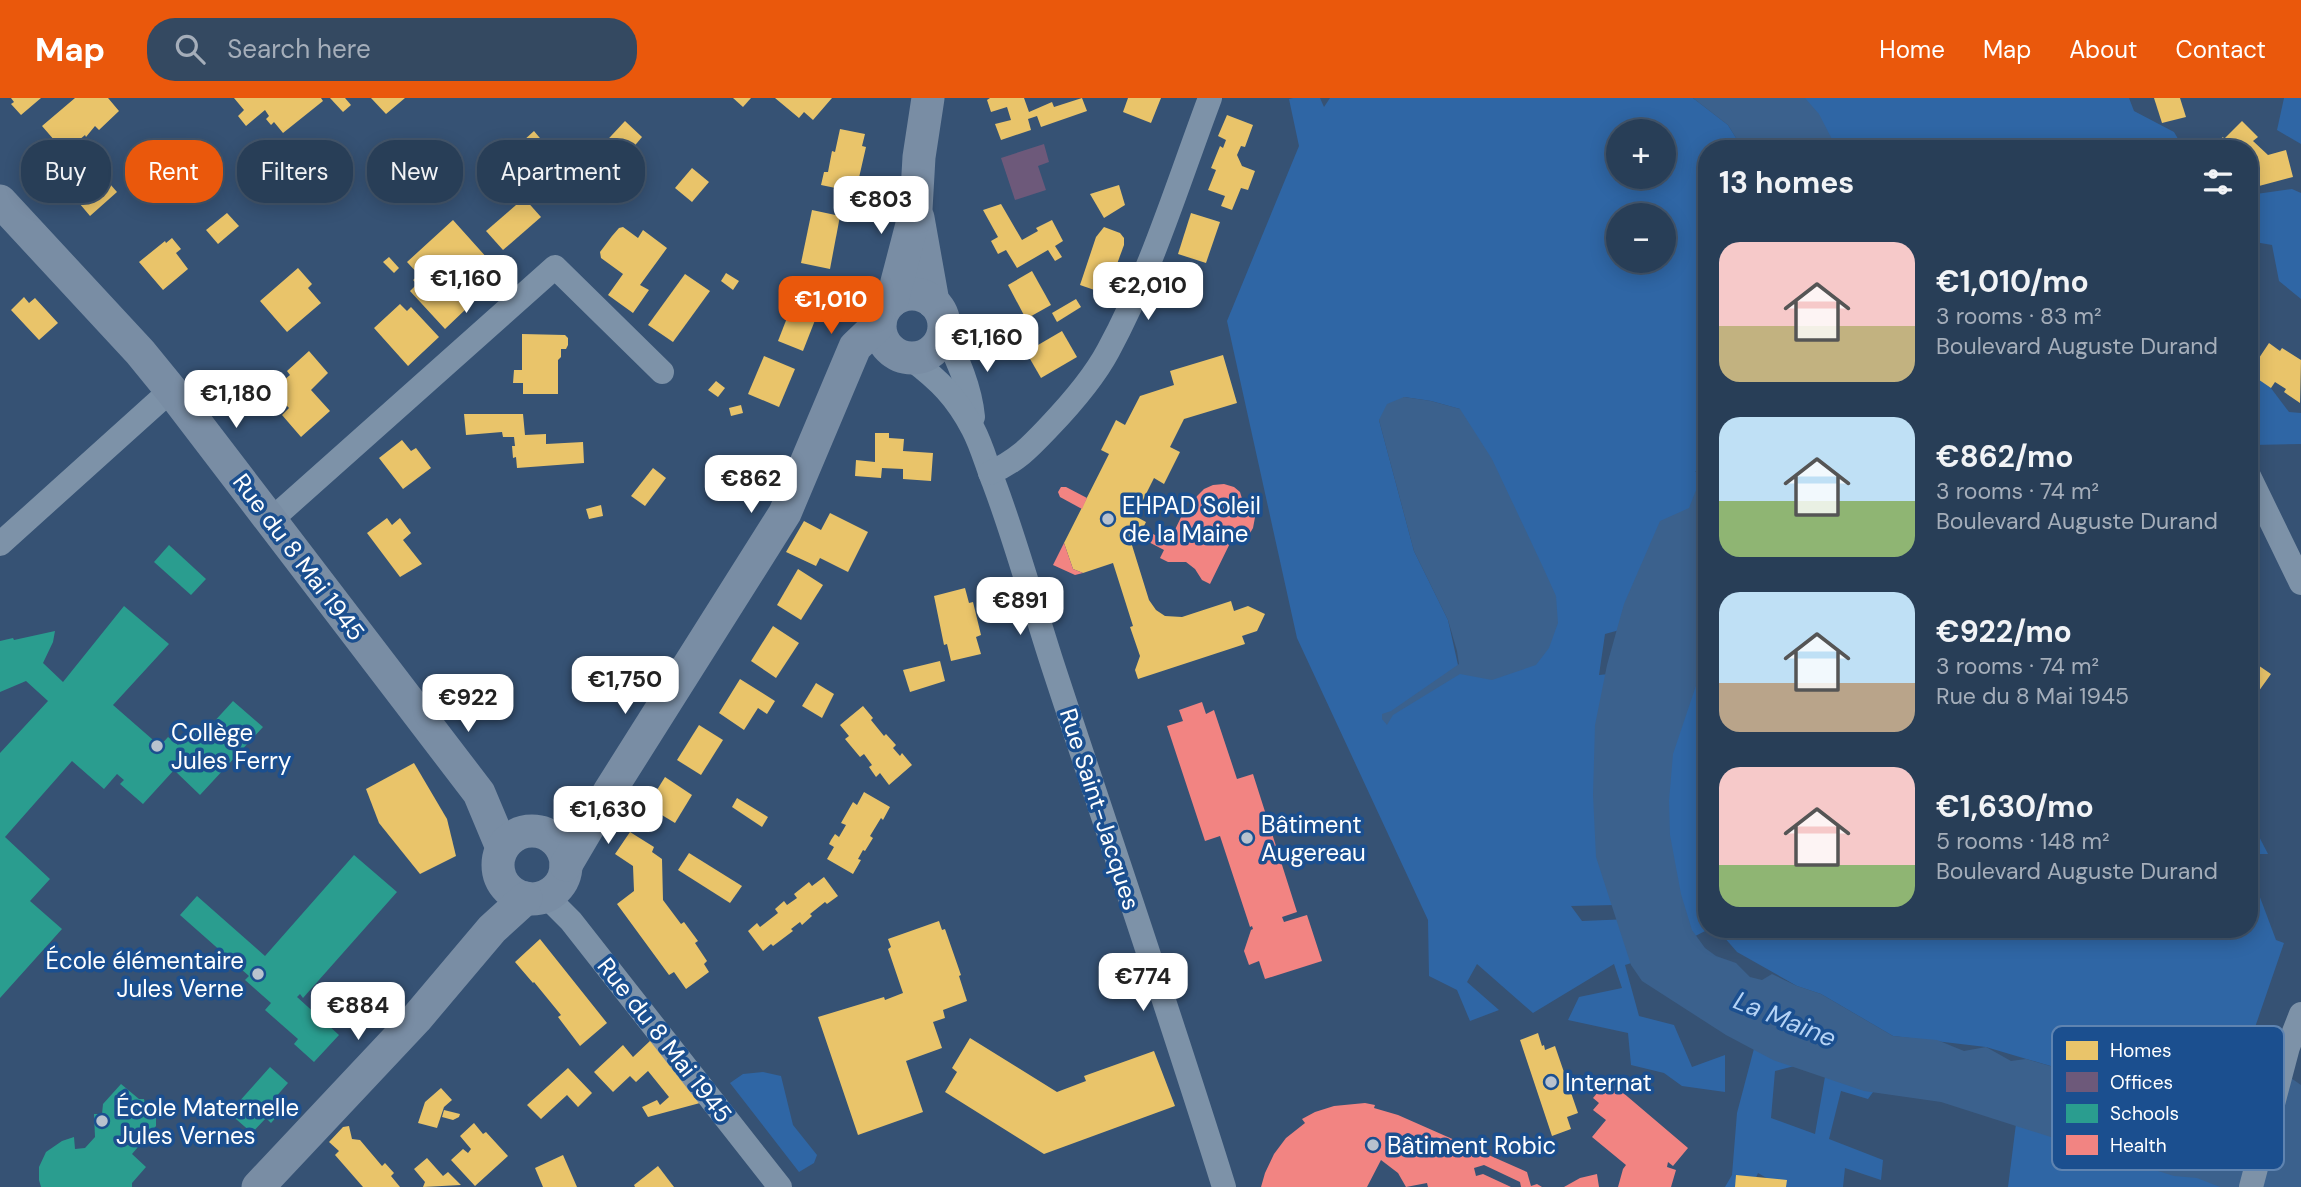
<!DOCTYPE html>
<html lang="en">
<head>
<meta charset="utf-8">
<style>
  body { margin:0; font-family:"DM Sans",sans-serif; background:#344961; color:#f1f3f6; height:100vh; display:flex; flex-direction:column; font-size:26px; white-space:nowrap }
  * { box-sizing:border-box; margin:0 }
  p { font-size:23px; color:#a5aeba }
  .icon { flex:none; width:38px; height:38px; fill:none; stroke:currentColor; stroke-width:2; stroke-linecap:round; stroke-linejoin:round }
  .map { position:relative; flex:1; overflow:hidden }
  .details { position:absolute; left:1698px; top:42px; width:560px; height:798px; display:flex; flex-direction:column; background:#283e57; border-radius:28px; box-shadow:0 4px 18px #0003,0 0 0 2px #44576d }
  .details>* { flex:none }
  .hud { position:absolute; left:21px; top:42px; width:665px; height:63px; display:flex; gap:14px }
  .tools { position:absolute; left:1606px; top:21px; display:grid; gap:14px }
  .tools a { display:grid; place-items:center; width:70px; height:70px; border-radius:50%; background:#283e57; box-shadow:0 4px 18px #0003,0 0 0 2px #44576d; font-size:35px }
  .price { position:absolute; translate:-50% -60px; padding:0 16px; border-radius:14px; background:#fff; color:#222; font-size:23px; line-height:46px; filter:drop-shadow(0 2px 4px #0008) }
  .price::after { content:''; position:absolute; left:50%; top:42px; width:21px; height:16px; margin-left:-10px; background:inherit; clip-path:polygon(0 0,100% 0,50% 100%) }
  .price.active { background:#ea580c; color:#fff }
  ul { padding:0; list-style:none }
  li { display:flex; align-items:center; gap:21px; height:175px; padding:0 21px }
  li span { display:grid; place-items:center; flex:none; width:196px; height:140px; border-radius:21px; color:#555 }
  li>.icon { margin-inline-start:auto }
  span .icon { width:84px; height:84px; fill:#fffc; stroke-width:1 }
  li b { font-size:30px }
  h2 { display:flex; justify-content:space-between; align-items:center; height:84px; padding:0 21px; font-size:30px }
  .chip { padding:0 24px; border-radius:28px; background:#283e57; box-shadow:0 4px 18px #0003,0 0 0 2px #44576d; font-size:24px; line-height:63px }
  .chip.active { background:#ea580c; color:#fff }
  header { display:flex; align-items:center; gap:42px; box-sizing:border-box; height:98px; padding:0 35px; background:#ea580c; color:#fff }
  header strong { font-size:33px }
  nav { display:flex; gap:38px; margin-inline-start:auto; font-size:24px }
  .search { width:490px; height:63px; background:#344961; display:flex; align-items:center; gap:18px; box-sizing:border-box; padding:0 24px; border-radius:28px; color:#a5aeba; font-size:26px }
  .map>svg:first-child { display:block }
</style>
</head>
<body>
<header>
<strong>Map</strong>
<div class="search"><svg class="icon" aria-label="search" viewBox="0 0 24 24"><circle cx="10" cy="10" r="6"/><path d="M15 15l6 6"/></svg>Search here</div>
<nav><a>Home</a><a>Map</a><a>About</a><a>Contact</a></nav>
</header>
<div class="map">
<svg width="2301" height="1089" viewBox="0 0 2301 1089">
  <rect width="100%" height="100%" fill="#365274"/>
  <g fill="#2f66a5" fill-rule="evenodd">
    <path d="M1293,0H1320L1324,9L1330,0H1693L1728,27L1743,51H1706V373H1695L1706,381L1634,528L1605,536L1599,577L1619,575L1657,735L1706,477V831H1709L1676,848L1658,806L1571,808L1582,823L1630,821L1638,863L1625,867L1639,918L1674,927L1692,969L1725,957V994L1682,988L1664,975L1631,967L1628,935L1568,922L1579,899L1622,890L1614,866L1533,915L1477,866L1467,884L1499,912L1470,923L1457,892L1429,878L1428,822L1297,540L1227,223L1299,48L1289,1ZM1619,33H1664V79H1619ZM1619,117H1664V163H1619ZM1404,299L1431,303L1460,311V576L1448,522L1414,453L1379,322Z"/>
    <path d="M1787,0H2129L2134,13L2174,34L2184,51H1814Z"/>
    <path d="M2284,0H2301V46L2277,32Z"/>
    <path d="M2292,91L2301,95V201L2279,183L2272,147L2249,143V97Z"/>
    <path d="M2249,261L2289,314L2301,315V346L2253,347L2249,340Z"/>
    <path d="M2249,719L2268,756H2249Z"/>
    <path d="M2249,770L2276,842L2284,845L2241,970L2181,999L2081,977L1986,949L1893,938L1821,896L1797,888L1737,854L1717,831H2249Z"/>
    <path d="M1756,943L1810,964L1775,973L1771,1020L1815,1036L1829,956L1886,976L1868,1001L1841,993L1829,1041L1883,1062L1881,1082L1845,1070L1843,1089H1782L1758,1075L1752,1089H1725L1732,1077L1737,1015Z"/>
    <path d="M763,974L781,978L793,1027L817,1057L814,1065L799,1074L730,985L743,976Z"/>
    <path d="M2018,1010L2301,1077V1089H2008Z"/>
  </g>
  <g fill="#3b618d">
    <path d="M1693,0H1805L1819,16L1837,51H1743L1728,27Z"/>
    <path d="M1404,299L1431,303L1460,311L1492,361L1542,467L1556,498L1558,525L1549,550L1536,567L1492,582L1460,576L1393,617L1387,627L1382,621V616L1391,613L1459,566L1457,553L1448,522L1414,453L1379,322L1387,306Z"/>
    <path d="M1706,373V558L1673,656L1669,703L1670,737L1681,796L1692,832L1705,850L1716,858L1736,865L1750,879L1762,882L1772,876L1797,888L1821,896L1893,938L1937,942L1964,953L1986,949L2011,963L2026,961L2081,977L2181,999L2232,985L2241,970L2288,978L2301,987V1089H2220L2197,1080L2174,1078L2129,1064L1941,1004L1864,993L1773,962L1726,937L1642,883L1631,867L1596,759L1593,697L1595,627L1607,567L1624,506L1660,423L1689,410L1700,382Z"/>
  </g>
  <g fill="#e9c46a" fill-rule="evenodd">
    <path d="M11,0H41L21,17L11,6L14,4Z"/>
    <path d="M75,0H108L119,13L99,32L95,28L86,39L85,37L59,59L49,48L55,43L42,28Z"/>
    <path d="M234,0H321L323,3L283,35L274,24L271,27L266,21L269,18L265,12L246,28L238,18L244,12Z"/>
    <path d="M330,0H345L351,7L343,14Z"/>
    <path d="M371,0H405L386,16Z"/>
    <path d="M733,0H751L743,9Z"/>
    <path d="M775,0H832L813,22L804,14L799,20Z"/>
    <path d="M990,0H1024L1029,14L1052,4L1054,9L1082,0L1087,13L1041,29L1037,18L1028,21L1031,32L1001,42L995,26L1011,22L1007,9L991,14L987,2Z"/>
    <path d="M1128,0H1161L1151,25L1123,14Z"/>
    <path d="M2154,0H2180L2186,19L2162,25Z"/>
    <path d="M1227,17L1253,27L1245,49L1241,48L1237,57L1242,68L1255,73L1248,92L1241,90L1232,112L1221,108L1225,98L1208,92L1216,72L1211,70L1220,48L1223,50L1226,42L1218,38Z"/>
    <path d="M625,23L642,39L616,70L598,52Z"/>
    <path d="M2242,23L2258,39L2253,43L2268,57L2286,52L2293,79L2259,88L2249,78V51H2210L2223,39L2224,41Z"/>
    <path d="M840,31L865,36L862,48L866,49L858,84L853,83L850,93L821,87L824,74H828L832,53L835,54Z"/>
    <path d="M534,33L566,71L570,68L583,83L558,104L546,89L543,91L512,53Z"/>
    <path d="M692,70L709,84L692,104L675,90Z"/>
    <path d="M82,72L85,77L88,74L97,84L103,78L117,94L90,118L64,87Z"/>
    <path d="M1119,87L1125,107L1104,120L1090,96Z"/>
    <path d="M524,100L541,119L503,152L486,133Z"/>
    <path d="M1001,106L1022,142L1038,133L1036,130L1052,122L1063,143L1055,148L1062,159L1055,163L1048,152L1017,170L1006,152L998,156L991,143L998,139L983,112Z"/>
    <path d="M812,112L840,118L830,171L801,165Z"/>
    <path d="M227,115L239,128L218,146L206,132Z"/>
    <path d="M1191,115L1220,124L1206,165L1178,156Z"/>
    <path d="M453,122L488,161L452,194L467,210L445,231L410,193L417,186L413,182L419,177L407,164ZM441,185L451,196L444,202L437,194L433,199L427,193L431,190L433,192Z"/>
    <path d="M623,129L638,140L643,132L667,150L640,187L649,192L633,215L608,197L623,176L601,160L600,154L612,138L619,130Z"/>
    <path d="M1104,129L1120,135L1124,140V147L1106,196L1080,187L1096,139Z"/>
    <path d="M172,140L181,151L176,155L188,171L163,192L139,164L165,143L166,145Z"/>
    <path d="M389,159L399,170L394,175L383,164Z"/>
    <path d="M298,170L312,186L308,190L321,205L287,234L260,203Z"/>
    <path d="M1032,173L1051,207L1026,221L1008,187Z"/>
    <path d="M726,175L739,183L733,192L721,183Z"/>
    <path d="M685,176L710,193L673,244L648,227Z"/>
    <path d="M24,199L29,205L35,200L58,225L39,242L11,212Z"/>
    <path d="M1076,201L1081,209L1057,224L1052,215Z"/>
    <path d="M794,202L819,212L803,253L778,243Z"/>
    <path d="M400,206L407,213L411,209L439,239L408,268L374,230Z"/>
    <path d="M1062,233L1077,259L1041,280L1026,254Z"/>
    <path d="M522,236L565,237L568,240V247L566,251H561V259L558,262V296H523V285H513L514,272H522Z"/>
    <path d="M2269,245L2280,253L2282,250L2301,262L2300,305L2284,294L2286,291L2275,284L2271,290L2249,275Z"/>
    <path d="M309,253L328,275L311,292L330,313L301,339L282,317L289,310L272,292L290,277L287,273Z"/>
    <path d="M1223,257L1237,305L1184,321L1170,349L1180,354L1164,386L1154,380L1135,418L1146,424L1135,446L1131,444L1149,502L1156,512L1165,518L1182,519L1231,503L1234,513L1248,508L1265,516L1257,533L1242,538L1245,546L1138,581L1135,572L1140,558L1130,529L1133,528L1113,465L1083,475L1073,471L1064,445L1109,356L1101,352L1116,322L1125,327L1140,298L1174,287L1170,273Z"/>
    <path d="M764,258L795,271L779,309L748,296Z"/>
    <path d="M716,283L725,290L718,299L708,292Z"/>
    <path d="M216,291L224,301L214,310L206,299Z"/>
    <path d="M741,307L743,315L731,318L729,310Z"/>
    <path d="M464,316H523L525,337L546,336V346L583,344L584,365L517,370L516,359L513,360L512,348H515L514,339H503L502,334L466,337Z"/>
    <path d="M875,335H889V340L904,341L903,353L933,355L931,383L903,381V371L882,370L881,380L855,378L856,362L875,364Z"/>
    <path d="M402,342L411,353L416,350L431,370L403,391L379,360Z"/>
    <path d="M653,370L666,380L645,408L631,398Z"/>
    <path d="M601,407L603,418L589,421L586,411Z"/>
    <path d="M830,415L868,434L848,474L820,460L816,468L786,454L804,423L821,432Z"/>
    <path d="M387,420L392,427L400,420L411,435L403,442L422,466L400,479L367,435Z"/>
    <path d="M798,471L823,487L801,522L777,507Z"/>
    <path d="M965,490L969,505L973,504L981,537L976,539L981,556L951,563L947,546L944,547L934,498Z"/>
    <path d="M773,528L799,545L776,580L751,563Z"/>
    <path d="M2249,551L2257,557L2252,563L2271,576L2251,604L2249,603Z"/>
    <path d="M940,563L945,583L910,594L903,572Z"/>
    <path d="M740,581L775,603L767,616L758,610L744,632L719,615Z"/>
    <path d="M816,585L834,596L822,620L802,608Z"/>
    <path d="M863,608L873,620L871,622L884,638L886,636L896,647L893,650L900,658L902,655L912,667L889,687L880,675L876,679L869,669L872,667L864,656L860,659L845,641L849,638L840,627Z"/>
    <path d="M699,627L723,642L701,677L677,662Z"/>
    <path d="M414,665L447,721L456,758L420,776L379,725L366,691Z"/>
    <path d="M665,679L692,697L675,725L647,708Z"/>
    <path d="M864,694L890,709L883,722L881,720L870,738L873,740L865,753L863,752L858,761L861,762L853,776L827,761L834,749L829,746L831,742L835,736L839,739L846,727L841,725L853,704L857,707Z"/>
    <path d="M737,700L768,719L762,729L732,709Z"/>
    <path d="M630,734L654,749L652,754L662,761L663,802L681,826L684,824L698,843L695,845L707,863L704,866L709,874L686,891L674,874L669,877L617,806L634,793L633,768L615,756Z"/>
    <path d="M689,755L742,788L730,805L678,772Z"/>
    <path d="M824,779L838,798L827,806L825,804L810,816L812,818L802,827L800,824L791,831L793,833L773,848L771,846L763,853L748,833L757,825L760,829L778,815L775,811L784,803L787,807L797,800L794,796L809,784L812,788Z"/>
    <path d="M939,823L942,832L945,831L961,877L959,878L967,903L943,912L945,920L933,924L942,950L906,963L923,1014L858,1037L818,919L884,899L885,902L903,895L888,851L891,849L888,841Z"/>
    <path d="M540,841L607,925L580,948L558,919L561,917L534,884L533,885L515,864Z"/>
    <path d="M1538,935L1542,948L1544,947L1545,952L1555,948L1578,1015L1567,1019L1571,1031L1552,1038L1520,942Z"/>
    <path d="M970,940L1057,994L1086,983L1084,978L1154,953L1175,1008L1044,1056L945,994L957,974L952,970Z"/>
    <path d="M651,942L700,1005L648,1019L642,1009L657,1002L660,1007L669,999L648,973L636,984L630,978L613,994L594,974L623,947L633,959Z"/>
    <path d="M568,970L592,995L578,1009L567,997L541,1021L527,1007Z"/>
    <path d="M441,990L452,1002L444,1009L437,1030L418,1025L425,1004Z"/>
    <path d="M444,1012L460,1016L459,1019L453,1022L442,1019Z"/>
    <path d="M474,1025L483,1036L486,1034L508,1058L475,1088L451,1062L463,1051L468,1055L471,1051L460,1038Z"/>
    <path d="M349,1028L352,1041L360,1042L382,1068L385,1065L394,1075L391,1078L400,1089H363L335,1057L339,1053L329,1044L343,1029Z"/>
    <path d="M563,1057L577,1089H543L535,1070Z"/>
    <path d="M427,1060L443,1078L448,1074L461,1087L423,1089L425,1084L414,1071Z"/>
    <path d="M658,1068L674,1089H635L634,1087Z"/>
    <path d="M1736,1077L1787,1082L1786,1089H1735Z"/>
  </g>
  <path fill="#6d597a" d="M1044,46L1049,64L1038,68L1046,92L1015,102L1001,60Z"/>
  <g fill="#2a9d8f">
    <path d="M169,447L206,481L191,497L154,464Z"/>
    <path d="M124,508L169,546L113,607L160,648L168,639L178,647L193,630L201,638L233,603L263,629L200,697L174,672L143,706L120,686L124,682L117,676L104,691L72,663L5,739L50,781L30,803L62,831L0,900V655L48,603L26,583L0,594V543L13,540L14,542L55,533L53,544L43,565L63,584Z"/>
    <path d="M354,757L397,794L303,900L300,896L297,899L339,937L314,964L294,946L298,941L265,912L271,905L245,882L249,878L180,817L197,798L265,858Z"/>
    <path d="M270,969L288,985L268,1008L278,1017L271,1025L266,1020L252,1035L229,1015Z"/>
    <path d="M121,986L139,1001H144L145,1006L156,1016V1028L132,1056L146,1069L132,1085V1089H41L39,1082V1069L46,1054L62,1043L74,1039L75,1051L85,1050L95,1039L94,1016H102L103,1006Z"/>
  </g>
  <g fill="#f28482">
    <path d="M1224,386L1234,389L1240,394L1244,407L1254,405L1256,414L1253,430L1246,442L1234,437L1210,486L1202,482L1195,471L1186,464H1168L1160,460L1164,452L1139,439L1143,431L1169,444L1185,411L1190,414L1197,398L1204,391L1213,387Z"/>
    <path d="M1061,389H1066L1087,400L1082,411L1060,399L1058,394Z"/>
    <path d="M1064,445L1073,471L1083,475L1075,477L1053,467Z"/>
    <path d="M1202,604L1206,616L1214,612L1237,681L1253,676L1297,814L1282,819L1284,824L1307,817L1322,863L1265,881L1259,863L1249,867L1244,853L1251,832L1253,831L1252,828L1250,829L1220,738L1205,743L1167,628L1183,623L1179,612Z"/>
    <path d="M1608,982L1688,1050L1673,1068L1668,1064L1667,1069L1676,1072L1671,1089H1618L1623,1071L1626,1067L1592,1039L1606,1022L1593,1012L1599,1005L1593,1000Z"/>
    <path d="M1365,1005L1375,1007L1374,1010L1398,1017L1527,1074L1531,1088L1537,1086L1542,1089H1521L1520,1084L1484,1067L1474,1070L1476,1078L1483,1076L1511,1089H1428L1427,1085L1406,1089L1398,1075L1381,1062L1367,1089H1261L1265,1075L1274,1056L1286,1040L1305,1025L1302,1021L1315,1014L1334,1008Z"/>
    <path d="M1597,1076L1599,1089H1564L1580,1080Z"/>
  </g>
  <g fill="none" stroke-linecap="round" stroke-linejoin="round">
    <g stroke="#7d92a8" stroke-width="24">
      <path d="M944,233C957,261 970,288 973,319"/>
      <path d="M911,261C940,283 956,299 973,331C982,348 987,368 994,385C1017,446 1034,510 1054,571C1111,744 1170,916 1224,1089"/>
      <path d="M990,375C1017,363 1029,350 1049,329C1070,307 1093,281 1108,253C1151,174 1178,85 1210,0"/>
      <path d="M2249,378L2301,485"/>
      <path d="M271,422L555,169L662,274"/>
      <path d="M0,446L171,292"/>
      <path d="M546,798L571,823L780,1089"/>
      <path d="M2251,1089L2288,949L2301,916"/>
    </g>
    <g stroke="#798da4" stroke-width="33">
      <path d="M0,103L140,254L171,292L479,695L502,750"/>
      <path d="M918,120L933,204"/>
      <circle cx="912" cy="228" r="32"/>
      <path d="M892,203L916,111L919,59L928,0"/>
      <circle cx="532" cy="767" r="34"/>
      <path d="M566,767L609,694L785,415L855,249L880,225"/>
      <path d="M258,1089L416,921L492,831L526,800"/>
    </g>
  </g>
  <g fill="#b9c2ce" stroke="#1b4f8f" stroke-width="2.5">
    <circle cx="1108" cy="421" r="7"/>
    <circle cx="157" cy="648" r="7"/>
    <circle cx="1247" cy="740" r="7"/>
    <circle cx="258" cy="876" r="7"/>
    <circle cx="1551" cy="984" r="7"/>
    <circle cx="102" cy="1023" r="7"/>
    <circle cx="1373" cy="1047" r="7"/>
  </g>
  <g text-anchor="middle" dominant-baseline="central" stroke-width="7" stroke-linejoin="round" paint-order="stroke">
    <g font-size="24" fill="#fff" stroke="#1b4f8f" text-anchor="start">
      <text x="1122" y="407">EHPAD Soleil<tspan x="1122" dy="28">de la Maine</tspan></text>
      <text x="171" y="634">Collège<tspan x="171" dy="28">Jules Ferry</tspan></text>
      <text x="1261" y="726">Bâtiment<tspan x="1261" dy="28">Augereau</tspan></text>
      <text x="244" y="862" text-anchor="end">École élémentaire<tspan x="244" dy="28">Jules Verne</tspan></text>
      <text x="1565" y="984">Internat</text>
      <text x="116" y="1009">École Maternelle<tspan x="116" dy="28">Jules Vernes</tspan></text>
      <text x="1387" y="1047">Bâtiment Robic</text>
    </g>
    <g font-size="24" fill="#fff" stroke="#1b4f8f">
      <text transform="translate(299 459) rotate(53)">Rue du 8 Mai 1945</text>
      <text transform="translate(1100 711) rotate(72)">Rue Saint-Jacques</text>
      <text transform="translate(665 942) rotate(52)">Rue du 8 Mai 1945</text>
    </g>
    <g font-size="26" font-style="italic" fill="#b5d3f5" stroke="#1b4f8f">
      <text transform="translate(1785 921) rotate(22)">La Maine</text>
    </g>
  </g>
  <rect x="2052" y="928" width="232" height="144" rx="10" fill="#1b4f8f" stroke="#5f84b1" stroke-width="2"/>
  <rect x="2066" y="943" width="32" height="19" fill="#e9c46a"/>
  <rect x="2066" y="974" width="32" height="20" fill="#6d597a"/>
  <rect x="2066" y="1006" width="32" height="19" fill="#2a9d8f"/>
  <rect x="2066" y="1037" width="32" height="20" fill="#f28482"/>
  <g font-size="19" fill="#fff">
    <text x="2110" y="959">Homes</text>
    <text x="2110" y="991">Offices</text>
    <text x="2110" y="1022">Schools</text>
    <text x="2110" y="1054">Health</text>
  </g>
</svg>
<div class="tools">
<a>+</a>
<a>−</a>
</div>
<b class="price" style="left:881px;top:138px">€803</b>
<b class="price" style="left:466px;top:217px">€1,160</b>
<b class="price" style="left:1148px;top:224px">€2,010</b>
<b class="price active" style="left:831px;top:238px">€1,010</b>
<b class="price" style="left:987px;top:276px">€1,160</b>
<b class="price" style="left:236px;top:332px">€1,180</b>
<b class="price" style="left:751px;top:417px">€862</b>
<b class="price" style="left:1020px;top:539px">€891</b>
<b class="price" style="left:625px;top:618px">€1,750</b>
<b class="price" style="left:468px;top:636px">€922</b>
<b class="price" style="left:608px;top:748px">€1,630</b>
<b class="price" style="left:1143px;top:915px">€774</b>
<b class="price" style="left:358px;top:944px">€884</b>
<div class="hud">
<a class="chip">Buy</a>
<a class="chip active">Rent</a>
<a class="chip">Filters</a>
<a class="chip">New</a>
<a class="chip">Apartment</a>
</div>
<section class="details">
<h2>13 homes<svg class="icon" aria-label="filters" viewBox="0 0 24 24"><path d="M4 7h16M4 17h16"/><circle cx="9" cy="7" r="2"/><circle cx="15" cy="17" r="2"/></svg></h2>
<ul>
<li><span style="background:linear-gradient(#f6c9c9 60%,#c2b280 0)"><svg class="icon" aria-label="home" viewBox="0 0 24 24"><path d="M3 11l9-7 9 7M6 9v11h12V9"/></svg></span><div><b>€1,010/mo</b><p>3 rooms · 83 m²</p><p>Boulevard Auguste Durand</p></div></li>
<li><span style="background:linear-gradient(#bfe0f5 60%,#8fb573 0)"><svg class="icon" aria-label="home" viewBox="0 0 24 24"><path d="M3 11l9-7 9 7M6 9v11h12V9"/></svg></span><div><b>€862/mo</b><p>3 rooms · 74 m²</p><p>Boulevard Auguste Durand</p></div></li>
<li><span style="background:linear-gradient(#bfe0f5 65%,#b9a48a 0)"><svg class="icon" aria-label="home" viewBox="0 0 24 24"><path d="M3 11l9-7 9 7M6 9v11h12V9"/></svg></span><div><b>€922/mo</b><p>3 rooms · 74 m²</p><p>Rue du 8 Mai 1945</p></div></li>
<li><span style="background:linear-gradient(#f6c9c9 70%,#8fb573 0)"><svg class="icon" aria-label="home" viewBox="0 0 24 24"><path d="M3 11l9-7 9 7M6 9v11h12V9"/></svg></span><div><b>€1,630/mo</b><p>5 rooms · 148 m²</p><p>Boulevard Auguste Durand</p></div></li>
</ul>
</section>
</div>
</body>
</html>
